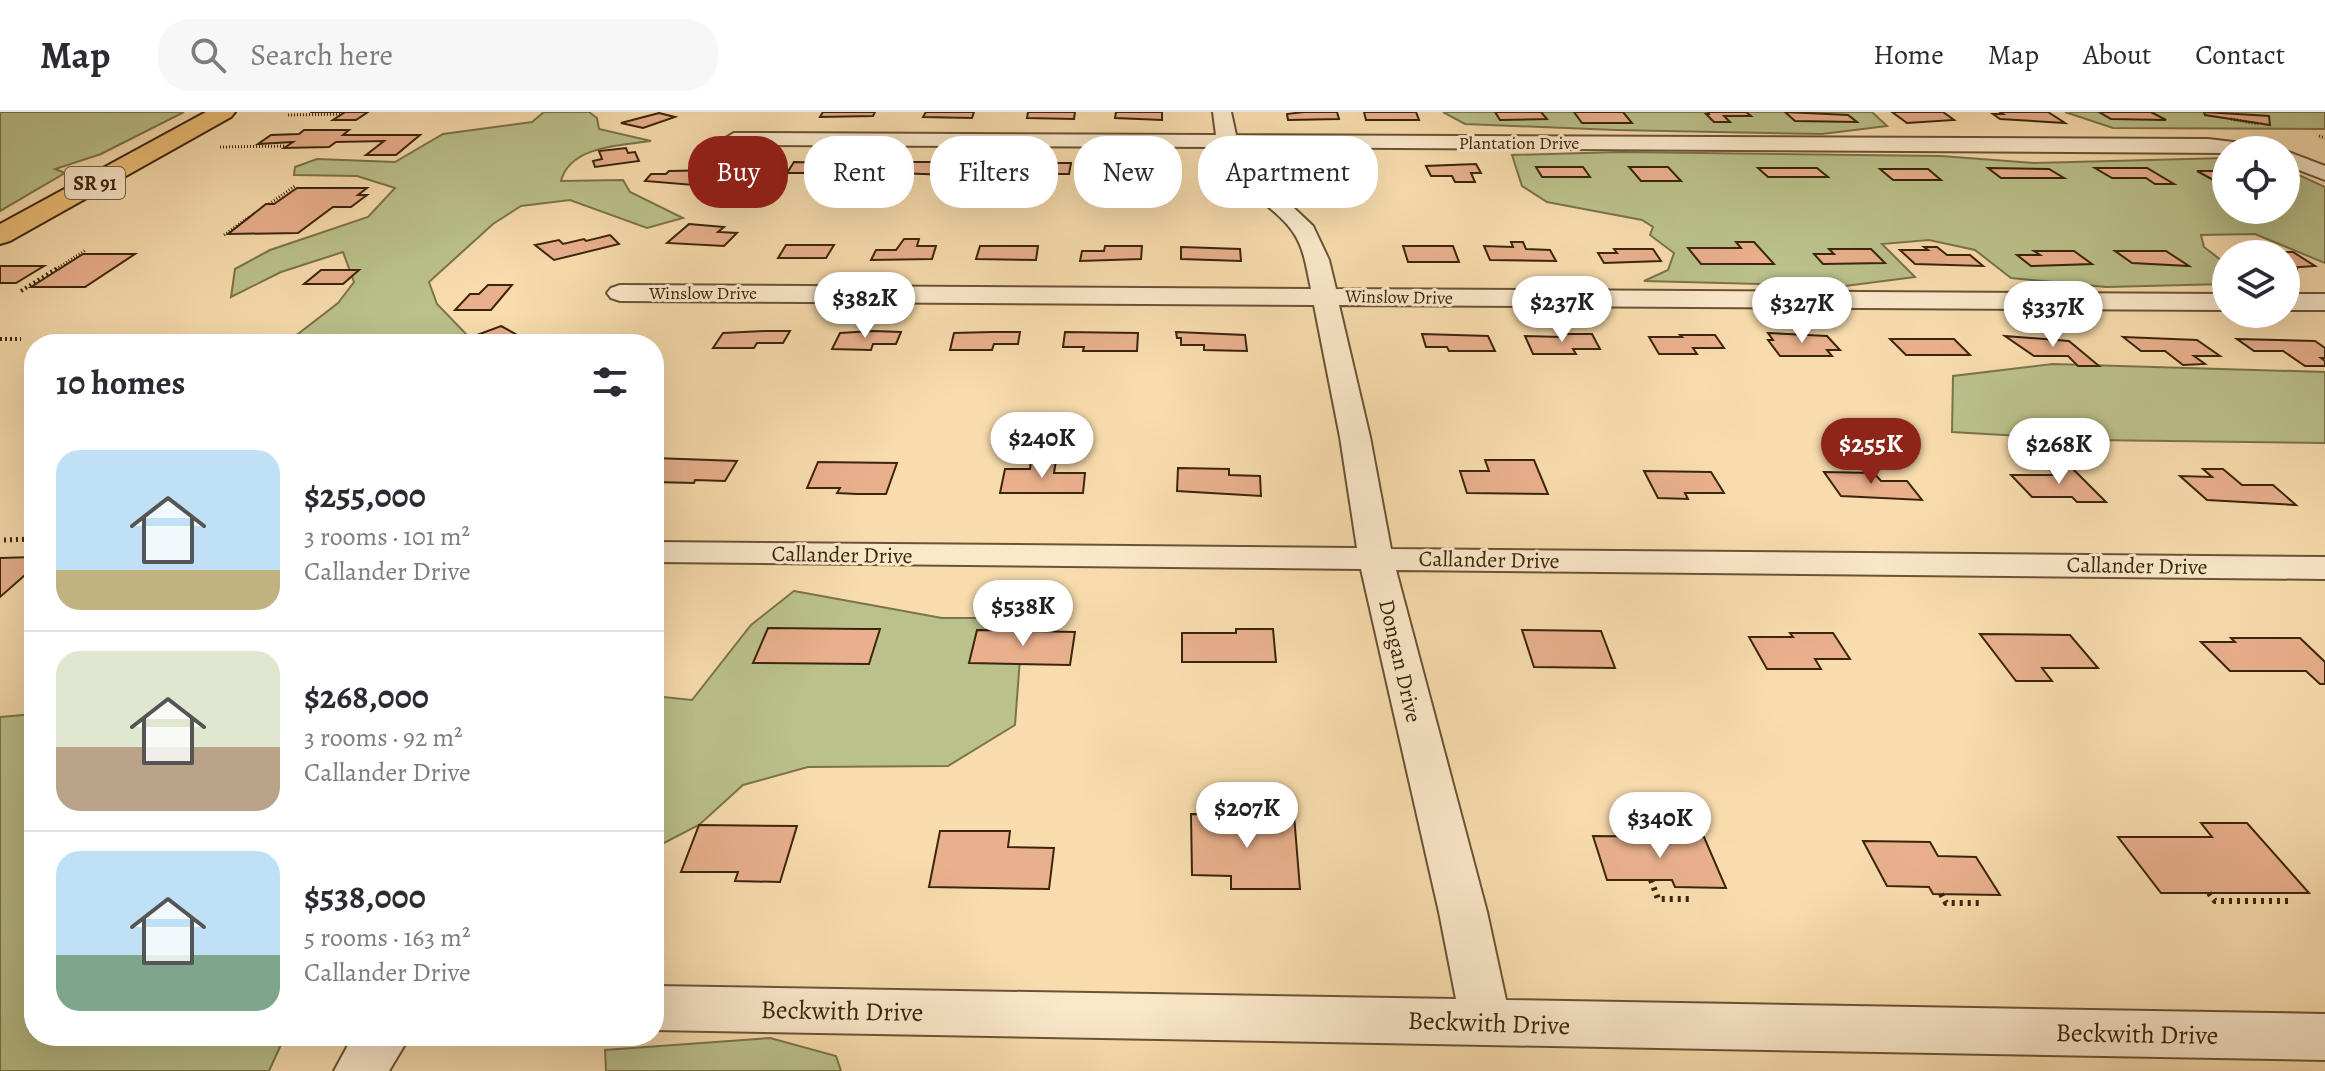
<!DOCTYPE html>
<html lang="en">
<head>
<meta charset="utf-8">
<style>
  body { margin:0; font-family:Alegreya,serif; background:#f7f7f7; color:#2b2b33; height:100vh; display:flex; flex-direction:column; font-size:30px; white-space:nowrap }
  * { box-sizing:border-box; margin:0 }
  p { font-size:26px; color:#7c7c81 }
  .icon { flex:none; width:44px; height:44px; fill:none; stroke:currentColor; stroke-width:2; stroke-linecap:round; stroke-linejoin:round }
  .map { position:relative; flex:1; overflow:hidden }
  .side { position:absolute; left:24px; top:222px; width:640px; height:712px; display:flex; flex-direction:column; background:#fff; border-radius:32px; box-shadow:0 8px 32px #0002 }
  .side>* { flex:none }
  .hud { position:absolute; left:688px; top:24px; width:760px; height:72px; display:flex; gap:16px }
  .tools { position:absolute; left:2212px; top:24px; display:grid; gap:16px }
  .tools a { display:grid; place-items:center; width:88px; height:88px; border-radius:50%; background:#fff; box-shadow:0 8px 32px #0002; font-size:40px }
  .price { position:absolute; translate:-50% -68px; padding:0 18px; border-radius:28px; background:#fff; color:#222; font-size:26px; line-height:52px; filter:drop-shadow(0 2px 4px #0008) }
  .price::after { content:''; position:absolute; left:50%; top:48px; width:24px; height:18px; margin-left:-12px; background:inherit; clip-path:polygon(0 0,100% 0,50% 100%) }
  .price.active { background:#8f2418; color:#fff }
  ul { padding:0; list-style:none }
  li { display:flex; align-items:center; gap:24px; height:200px; padding:0 32px }
  li+li { border-top:2px solid #e1e1e2 }
  li span { display:grid; place-items:center; flex:none; width:224px; height:160px; border-radius:24px; color:#555 }
  li>.icon { margin-inline-start:auto }
  span .icon { width:96px; height:96px; fill:#fffc; stroke-width:1 }
  li b { font-size:34px }
  h2 { display:flex; justify-content:space-between; align-items:center; height:96px; padding:0 32px; font-size:34px }
  .pill { padding:0 28px; border-radius:32px; background:#fff; box-shadow:0 8px 32px #0002; font-size:28px; line-height:72px }
  .pill.active { background:#8f2418; color:#fff }
  header { display:flex; align-items:center; gap:48px; box-sizing:border-box; height:112px; padding:0 40px; background:#fff; border-bottom:2px solid #e1e1e2 }
  header strong { font-size:38px }
  nav { display:flex; gap:44px; margin-inline-start:auto; font-size:28px }
  .search { width:560px; height:72px; background:#f7f7f7; display:flex; align-items:center; gap:20px; box-sizing:border-box; padding:0 28px; border-radius:32px; color:#7c7c81; font-size:30px }
  .map>svg:first-child { display:block }
</style>
</head>
<body>
<header>
<strong>Map</strong>
<div class="search"><svg class="icon" aria-label="search" viewBox="0 0 24 24"><circle cx="10" cy="10" r="6"/><path d="M15 15l6 6"/></svg>Search here</div>
<nav><a>Home</a><a>Map</a><a>About</a><a>Contact</a></nav>
</header>
<div class="map">
<svg width="2325" height="959" viewBox="0 0 2325 959">
  <rect width="100%" height="100%" fill="#f8dcad"/>
  <filter id="stains"><feTurbulence type="fractalNoise" baseFrequency=".0025" numOctaves="4"/><feColorMatrix values="0 0 0 0 .2 0 0 0 0 .09 0 0 0 0 .02 0 0 0 .5 -.17"/></filter>
  <radialGradient id="worn" r=".72"><stop offset=".6" stop-color="#630" stop-opacity="0"/><stop offset="1" stop-color="#630" stop-opacity=".3"/></radialGradient>
  <g fill="#bbc18b" stroke="#7b734b" stroke-width="2">
    <path d="M0,0H184L101,42L55,57L65,61L0,99Z"/>
    <path d="M544,0H589L597,6L599,17L651,29C621,33 570,34 561,69L623,68L630,80L683,106L647,116L570,88L521,94L493,112L429,170L437,192L467,223L438,232H285L338,191L354,170L343,140L281,160L231,185L235,157L270,138L368,105L395,76L357,64L294,63L295,55L317,47L395,50L443,22L532,10Z"/>
    <path d="M1443,0H1872L1887,14L1822,22L1615,18L1465,12Z"/>
    <path d="M2065,0H2325V17L2113,16Z"/>
    <path d="M1621,40L1941,44L2034,51L2226,46V98H2286V57L2325,75V151L2255,122L2201,123L2204,135L2226,152V172L2106,175L2011,166L1975,138L1929,128L1882,132L1915,165L1845,174L1644,169L1668,158L1674,141L1650,123L1653,115L1642,108L1547,90L1522,74L1512,43Z"/>
    <path d="M2053,252L2325,260V331L2091,328L1952,320L1953,264Z"/>
    <path d="M794,479L942,506H1023L1015,613L948,654L808,655L743,673L699,713L654,736V584L692,588L751,513Z"/>
    <path d="M34,602V924H285L269,959H0V605Z"/>
    <path d="M770,926L836,944L841,959H606L605,938Z"/>
  </g>
  <g fill="#e9b08d" stroke="#3b250b" stroke-width="2">
    <path d="M310,0H368L356,8H333L345,0Z"/>
    <path d="M823,0H875L873,4L820,5Z"/>
    <path d="M926,0H974L972,6L923,5Z"/>
    <path d="M1028,0H1075L1074,7L1027,6Z"/>
    <path d="M1116,0H1162V8L1115,6Z"/>
    <path d="M1304,0H1337L1339,7L1288,8L1287,2Z"/>
    <path d="M1364,0H1416L1419,8H1366Z"/>
    <path d="M1495,0H1541L1547,7L1500,8Z"/>
    <path d="M1574,0H1623L1632,11H1582Z"/>
    <path d="M1708,0H1746L1751,4H1724L1730,10H1714L1706,2H1709Z"/>
    <path d="M1785,0L1848,3L1857,10L1795,9Z"/>
    <path d="M1892,0H1943L1954,8L1907,11Z"/>
    <path d="M2000,0H2048L2065,11L2000,7L1993,2H2003Z"/>
    <path d="M2099,0H2151L2166,8L2111,7Z"/>
    <path d="M2204,0L2269,4L2270,13L2205,3Z"/>
    <path d="M659,1L675,5L643,16L621,11Z"/>
    <path d="M304,18H349L343,23H420L396,43H366L384,29L336,30L329,35L284,36L293,30L258,32L271,23L299,22Z"/>
    <path d="M626,36L628,41L635,40L639,49L595,55L593,49L602,47L599,39Z"/>
    <path d="M794,50L835,51H842L836,61H787Z"/>
    <path d="M901,50H956L951,63L896,61Z"/>
    <path d="M1007,51H1071L1069,62H1004Z"/>
    <path d="M1164,52L1163,69H1143V65H1110L1112,53Z"/>
    <path d="M1476,52L1481,61H1471L1475,70H1455L1452,64H1431L1426,54Z"/>
    <path d="M1370,53L1373,61H1355L1358,70H1341L1340,64H1320L1317,54Z"/>
    <path d="M1536,55H1583L1590,65H1542Z"/>
    <path d="M1629,55H1668L1681,69H1641Z"/>
    <path d="M1758,56H1817L1828,65H1768Z"/>
    <path d="M1988,56L2049,57L2064,66H2001Z"/>
    <path d="M2095,56H2147L2174,72H2155L2146,66H2112Z"/>
    <path d="M1880,57H1928L1941,68H1893Z"/>
    <path d="M719,58L706,74L645,69L651,62H666L669,59Z"/>
    <path d="M2197,59H2226V75Z"/>
    <path d="M297,76H367L358,83H367L351,95H333L298,121L228,122L266,92H274Z"/>
    <path d="M689,112L724,115L718,120L737,121L724,134L667,131Z"/>
    <path d="M610,123L619,132L554,148L535,133L559,128L563,132L584,127L586,129Z"/>
    <path d="M904,127H919L917,134H936L932,147L871,148L876,138H896Z"/>
    <path d="M1511,130H1523L1526,137L1550,138L1556,149L1490,148L1484,134L1513,135Z"/>
    <path d="M1736,130H1754L1774,152H1701L1688,136H1741Z"/>
    <path d="M786,133H834L826,146H778Z"/>
    <path d="M980,134H1038L1036,148L976,147Z"/>
    <path d="M1105,134H1142L1141,147L1080,149L1082,139H1104Z"/>
    <path d="M1403,134H1453L1459,150H1408Z"/>
    <path d="M1181,135L1240,137L1241,149L1181,147Z"/>
    <path d="M1924,135H1937L1947,143H1970L1983,154L1915,152L1900,138H1928Z"/>
    <path d="M1614,137H1653L1661,149L1604,151L1598,141H1617Z"/>
    <path d="M1829,137H1871L1885,151L1823,152L1814,142H1834Z"/>
    <path d="M2034,139H2074L2092,152L2031,154L2017,143H2040Z"/>
    <path d="M2115,139H2166L2189,154L2132,151Z"/>
    <path d="M2232,140H2293L2315,154L2286,156V142Z"/>
    <path d="M83,142H135L85,175H31Z"/>
    <path d="M0,154H44L16,171H0Z"/>
    <path d="M321,158H359L343,172H304Z"/>
    <path d="M488,173H512L491,198H455L470,182H479Z"/>
    <path d="M501,214L521,225L516,227L526,232H485L489,230L477,223Z"/>
    <path d="M765,219H790L783,231H757L754,236H713L723,221Z"/>
    <path d="M873,219L901,220L896,232H873L871,238L832,237L840,221Z"/>
    <path d="M991,220H1020L1018,232H994L992,238H950L954,221Z"/>
    <path d="M1065,220L1138,221L1137,239H1083L1084,235H1063Z"/>
    <path d="M1176,220L1245,223L1247,239L1204,238V233H1181V226H1177Z"/>
    <path d="M1768,221L1827,224L1840,238H1827L1832,244H1780L1768,228H1773Z"/>
    <path d="M1422,222L1488,224L1495,239H1449L1447,235H1426Z"/>
    <path d="M1563,222H1592L1600,237H1573L1576,242H1533L1525,224L1564,225Z"/>
    <path d="M1680,223H1715L1724,236H1693L1697,242H1659L1649,225H1682Z"/>
    <path d="M2005,224L2069,229L2099,254H2078L2068,244H2034Z"/>
    <path d="M2123,225L2197,228L2220,244H2194L2205,252L2183,253L2165,239H2141Z"/>
    <path d="M1890,227H1954L1970,243H1906Z"/>
    <path d="M2237,227L2315,229L2325,236V246H2321L2325,249V254H2305L2283,239H2254Z"/>
    <path d="M654,346L737,349L725,369L695,368L694,371L654,370Z"/>
    <path d="M1031,348H1056L1054,361H1085L1083,381H1000L1005,357H1030Z"/>
    <path d="M1485,348H1534L1548,382L1467,381L1460,359H1489Z"/>
    <path d="M818,350L897,351L886,382H857L837,381L840,376H807Z"/>
    <path d="M1178,356L1229,357V363L1260,364L1261,384L1177,379Z"/>
    <path d="M2048,356H2072L2106,390H2077L2072,385H2032L2011,363H2055Z"/>
    <path d="M2203,357H2223L2242,373H2273L2296,393L2207,388L2180,364L2212,365Z"/>
    <path d="M1644,359L1711,360L1724,381H1685L1688,387L1658,386Z"/>
    <path d="M1824,360L1874,361L1881,369H1907L1922,388L1841,384Z"/>
    <path d="M34,445V455L0,485V446Z"/>
    <path d="M768,516L862,517H880L869,552L753,551Z"/>
    <path d="M1236,517H1273L1276,550H1182V521H1236Z"/>
    <path d="M977,518L1075,520L1070,553L969,551Z"/>
    <path d="M1522,518L1601,519L1615,556L1534,555Z"/>
    <path d="M1790,521H1833L1850,547H1815L1821,557H1767L1749,525H1793Z"/>
    <path d="M1980,522L2070,523L2098,556H2042L2052,569H2016Z"/>
    <path d="M2231,526H2300L2325,550V572H2320L2306,559H2230L2201,530H2235Z"/>
    <path d="M1191,702L1294,703L1300,777H1231V764L1192,763Z"/>
    <path d="M2201,711H2247L2309,781H2161L2118,725H2212Z"/>
    <path d="M699,713L797,714L780,770L735,769L738,760H681Z"/>
    <path d="M940,719H1010L1008,735L1054,736L1049,777L929,775Z"/>
    <path d="M1593,724L1704,725L1726,776L1675,775L1672,768H1607Z"/>
    <path d="M1863,729L1930,730L1938,744L1976,745L2000,783L1933,782L1929,775L1887,774Z"/>
  </g>
  <g fill="none" stroke-linecap="round" stroke-linejoin="round">
    <defs>
      <g id="minor">
        <path d="M1213,0H1231L1236,23L2208,27L2267,34L2270,38H2226V41L1239,35L1241,46L1313,114L1329,148L1336,177L2226,182V198L1339,193L1370,325L1391,437L2325,445V467L1396,458L1487,800L1506,888L2325,902V948L654,918V874L1456,887L1439,800L1361,457L654,450V430L1357,436L1340,325L1314,193L620,189L611,186L607,181L611,176L620,173L1311,177C1307,159 1305,139 1295,123C1276,91 1225,74 1219,35L734,33L724,27L734,21L1216,23Z"/>
        <path d="M2286,39L2325,54V68L2286,53Z"/>
        <rect x="2286" y="182" width="39" height="16"/>
        <path d="M353,924H410L389,959H334Z"/>
      </g>
      <path id="major" d="M206,0H235L231,5L10,129L0,132V112Z"/>
    </defs>
    <use href="#minor" stroke="#6a5334" stroke-width="4"/>
    <use href="#major" stroke="#3b250b" stroke-width="4"/>
    <g stroke="#3b250b" stroke-width="3" stroke-dasharray="1 2" stroke-linecap="butt">
      <path d="M288,3L342,2"/>
      <path d="M2231,7L2258,12"/>
      <path d="M2319,24L2325,26"/>
      <path d="M220,35L286,34"/>
      <path d="M269,92L295,74"/>
      <path d="M224,123L249,105"/>
      <path d="M2292,153L2297,157"/>
      <path d="M56,157L86,138"/>
    </g>
    <g stroke="#3b250b" stroke-width="4" stroke-dasharray="2 3" stroke-linecap="butt">
      <path d="M2286,158H2299L2295,155"/>
      <path d="M21,179L59,155"/>
      <path d="M0,227H21"/>
    </g>
    <path stroke="#3b250b" stroke-width="5" stroke-dasharray="2 4" stroke-linecap="butt" d="M4,428L34,427"/>
    <g stroke="#3b250b" stroke-width="6" stroke-dasharray="3 5" stroke-linecap="butt">
      <path d="M1651,768L1658,787H1693"/>
      <path d="M2209,781L2215,789H2288"/>
      <path d="M1941,782L1946,791H1981"/>
    </g>
    <use href="#minor" fill="#fae8ca" fill-rule="evenodd"/>
    <use href="#major" fill="#ecbe76" fill-rule="evenodd"/>
  </g>
  <g text-anchor="middle" dominant-baseline="central" stroke-width="6" stroke-linejoin="round" paint-order="stroke">
    <g font-size="18" fill="#3b250b" stroke="#fae8ca">
      <text x="1519" y="31">Plantation Drive</text>
      <text x="703" y="181">Winslow Drive</text>
      <text transform="translate(1399 185) rotate(1)">Winslow Drive</text>
    </g>
    <rect fill="#fae8ca" stroke="#746044" stroke-width="2" x="65" y="55" width="60" height="32" rx="6"/>
    <g font-size="20" font-weight="bold" fill="#3b250b">
      <text x="95" y="71">SR 91</text>
    </g>
    <g font-size="22" fill="#3b250b" stroke="#fae8ca">
      <text transform="translate(842 443) rotate(1)">Callander Drive</text>
      <text transform="translate(1489 448) rotate(1)">Callander Drive</text>
      <text transform="translate(2137 454) rotate(1)">Callander Drive</text>
      <text transform="translate(1400 549) rotate(77)">Dongan Drive</text>
    </g>
    <g font-size="26" fill="#3b250b" stroke="#fae8ca">
      <text transform="translate(842 899) rotate(1)">Beckwith Drive</text>
      <text transform="translate(1489 911) rotate(2)">Beckwith Drive</text>
      <text transform="translate(2137 922) rotate(1)">Beckwith Drive</text>
    </g>
  </g>
  <rect width="100%" height="100%" filter="url(#stains)"/>
  <rect width="100%" height="100%" fill="url(#worn)"/>
</svg>
<div class="tools">
<a><svg class="icon" aria-label="locate" viewBox="0 0 24 24"><circle cx="12" cy="12" r="6"/><path d="M12 2v4M12 18v4M2 12h4M18 12h4"/></svg></a>
<a><svg class="icon" aria-label="layers" viewBox="0 0 24 24"><path d="M12 4l9 5-9 5-9-5zM3 14l9 5 9-5"/></svg></a>
</div>
<b class="price" style="left:865px;top:228px">$382K</b>
<b class="price" style="left:1562px;top:232px">$237K</b>
<b class="price" style="left:1802px;top:233px">$327K</b>
<b class="price" style="left:2053px;top:237px">$337K</b>
<b class="price" style="left:1042px;top:368px">$240K</b>
<b class="price active" style="left:1871px;top:374px">$255K</b>
<b class="price" style="left:2059px;top:374px">$268K</b>
<b class="price" style="left:1023px;top:536px">$538K</b>
<b class="price" style="left:1247px;top:738px">$207K</b>
<b class="price" style="left:1660px;top:748px">$340K</b>
<div class="hud">
<a class="pill active">Buy</a>
<a class="pill">Rent</a>
<a class="pill">Filters</a>
<a class="pill">New</a>
<a class="pill">Apartment</a>
</div>
<section class="side">
<h2>10 homes<svg class="icon" aria-label="filters" viewBox="0 0 24 24"><path d="M4 7h16M4 17h16"/><circle cx="9" cy="7" r="2"/><circle cx="15" cy="17" r="2"/></svg></h2>
<ul>
<li><span style="background:linear-gradient(#bfe0f5 75%,#c2b280 0)"><svg class="icon" aria-label="home" viewBox="0 0 24 24"><path d="M3 11l9-7 9 7M6 9v11h12V9"/></svg></span><div><b>$255,000</b><p>3 rooms · 101 m²</p><p>Callander Drive</p></div></li>
<li><span style="background:linear-gradient(#dfe7d0 60%,#b9a48a 0)"><svg class="icon" aria-label="home" viewBox="0 0 24 24"><path d="M3 11l9-7 9 7M6 9v11h12V9"/></svg></span><div><b>$268,000</b><p>3 rooms · 92 m²</p><p>Callander Drive</p></div></li>
<li><span style="background:linear-gradient(#bfe0f5 65%,#7fa58c 0)"><svg class="icon" aria-label="home" viewBox="0 0 24 24"><path d="M3 11l9-7 9 7M6 9v11h12V9"/></svg></span><div><b>$538,000</b><p>5 rooms · 163 m²</p><p>Callander Drive</p></div></li>
</ul>
</section>
</div>
</body>
</html>
